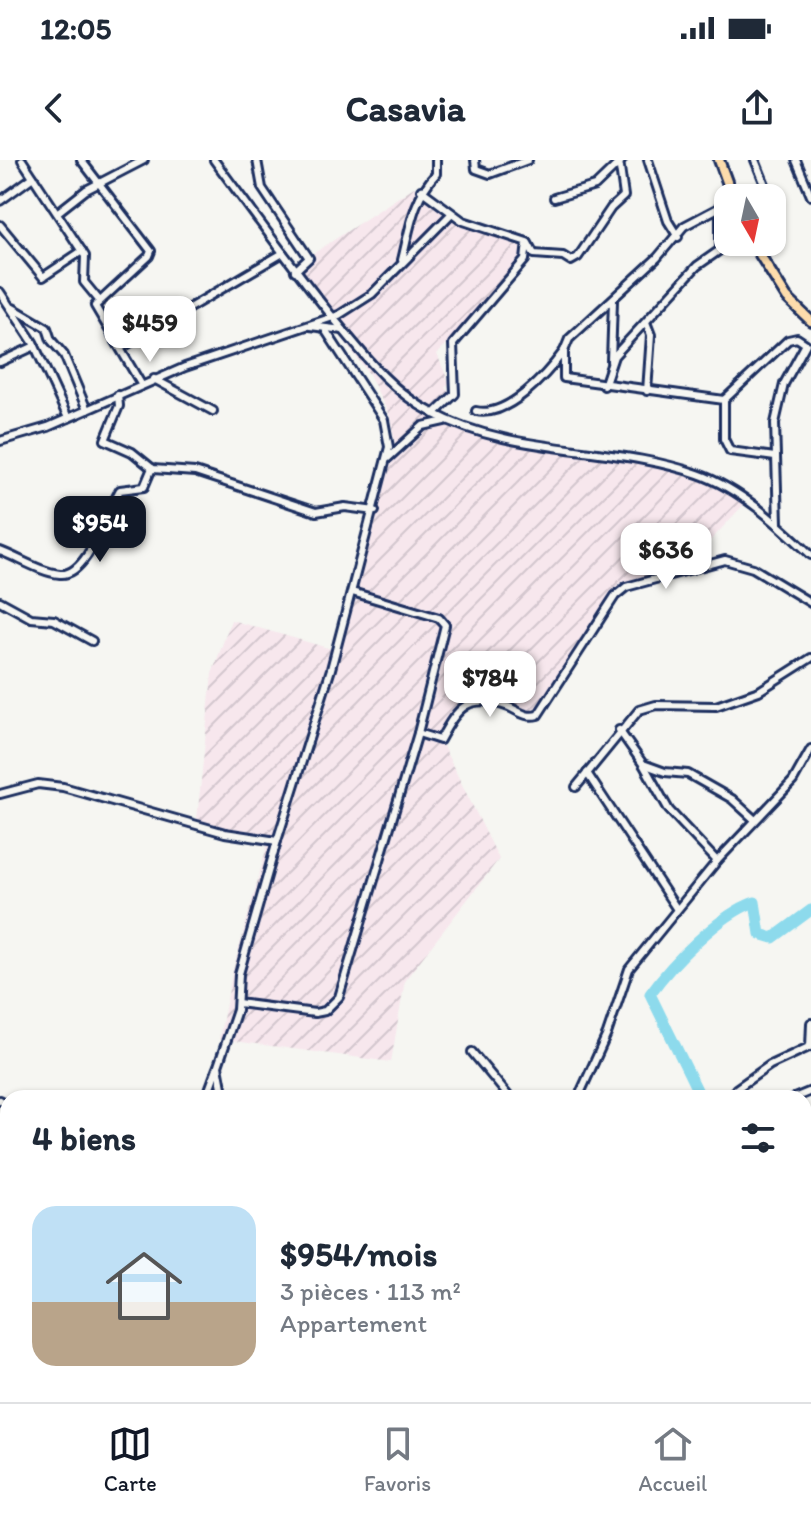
<!DOCTYPE html>
<html lang="fr">
<head>
<meta charset="utf-8">
<style>
  body { margin:0; font-family:Itim,sans-serif; background:#f6f6f7; color:#1f2937; height:100vh; display:flex; flex-direction:column; font-size:30px; white-space:nowrap }
  * { box-sizing:border-box; margin:0 }
  p { font-size:26px; color:#747a83 }
  .icon { flex:none; width:44px; height:44px; fill:none; stroke:currentColor; stroke-width:2; stroke-linecap:round; stroke-linejoin:round }
  .map { position:relative; flex:1; overflow:hidden }
  .drawer { position:absolute; left:0px; top:930px; width:812px; height:312px; display:flex; flex-direction:column; background:#fff; border-radius:24px 24px 0 0; box-shadow:0 2px 6px #0004 }
  .drawer>* { flex:none }
  .needle { width:52px; rotate:171deg }
  .tools { position:absolute; left:714px; top:24px; display:grid; gap:16px }
  .tools a { display:grid; place-items:center; width:72px; height:72px; border-radius:16px; background:#fff; box-shadow:0 2px 6px #0004; font-size:40px }
  .price { position:absolute; translate:-50% -68px; padding:0 18px; border-radius:16px; background:#fff; color:#222; font-size:26px; line-height:52px; filter:drop-shadow(0 2px 4px #0008) }
  .price::after { content:''; position:absolute; left:50%; top:48px; width:24px; height:18px; margin-left:-12px; background:inherit; clip-path:polygon(0 0,100% 0,50% 100%) }
  .price.selected { background:#111827; color:#fff }
  ul { padding:0; list-style:none }
  li { display:flex; align-items:center; gap:24px; height:200px; padding:0 32px }
  li+li { border-top:2px solid #e0e1e3 }
  li span { display:grid; place-items:center; flex:none; width:224px; height:160px; border-radius:24px; color:#555 }
  li>.icon { margin-inline-start:auto }
  span .icon { width:96px; height:96px; fill:#fffc; stroke-width:1 }
  li b { font-size:34px }
  h2 { display:flex; justify-content:space-between; align-items:center; height:96px; padding:0 32px; font-size:34px }
  .status { display:flex; justify-content:space-between; align-items:center; height:56px; padding:0 40px; background:#fff; direction:ltr }
  .status svg { height:22px; fill:currentColor }
  header { display:flex; justify-content:space-between; align-items:center; height:104px; padding:0 32px; background:#fff; font-size:36px; font-weight:700 }
  .menu { display:flex; justify-content:space-around; align-items:center; height:112px; border-top:2px solid #e0e1e3; background:#fff; font-size:22px; color:#747a83 }
  .menu a { display:grid; justify-items:center; gap:4px }
  .menu .selected { color:#111827 }
  .map>svg:first-child { display:block }
</style>
</head>
<body>
<div class="status"><b>12:05</b><svg viewBox="0 0 49 12"><path d="M0 12V9h3v3zM5 12V6h3v6zM10 12V3h3v9zM15 12V0h3v12zM26 1h20v11H26zM47 4h2v5h-2z"/></svg></div>
<header><svg class="icon" aria-label="back" viewBox="0 0 24 24"><path d="M15 5l-7 7 7 7"/></svg>Casavia<svg class="icon" aria-label="share" viewBox="0 0 24 24"><path d="M12 15V3M7 8l5-5 5 5M5 13v7h14v-7"/></svg></header>
<div class="map">
<svg width="811" height="1242" viewBox="0 0 811 1242">
  <defs>
    <pattern id="industrial-furrows" width="10" height="10" patternUnits="userSpaceOnUse" patternTransform="scale(2)"><rect width="10" height="10" fill="#f7e7ed"/><path d="M-1 1l2-2M0 10L10 0M9 11l2-2" fill="none" stroke="#d3c6ce"/></pattern>
  </defs>
  <rect width="100%" height="100%" fill="#f6f6f2"/>
  <filter id="ink" filterUnits="userSpaceOnUse"><feTurbulence type="fractalNoise" baseFrequency=".0125" numOctaves="2"/><feDisplacementMap in="SourceGraphic" scale="16" xChannelSelector="R" yChannelSelector="G"/><feConvolveMatrix kernelMatrix="1 2 1 2 8 2 1 2 1" color-interpolation-filters="sRGB"/></filter>
  <g filter="url(#ink)">
    <path fill="url(#industrial-furrows)" d="M414,27L456,60L525,84L524,96L437,194L449,223L445,228L449,232L444,240L442,260L551,289L703,316L746,342L688,405L619,424L534,553L496,540L459,541L440,580L499,699L405,820L391,902L219,879L232,814L267,686L196,669L212,514L231,460L335,490L395,283L390,257L369,214L290,109Z"/>
    <g fill="none" stroke-linecap="round" stroke-linejoin="round">
      <g stroke="#8ddaec" stroke-width="11">
        <path d="M701,938L650,834C672,803 720,754 755,742L760,774L773,778L811,750"/>
        <path d="M523,1234L533,1242"/>
        <path d="M221,1242L234,1234"/>
        <path d="M631,1242L645,1234"/>
      </g>
      <defs>
        <g id="minor">
          <path d="M22,0L85,96L84,122L98,139"/>
          <path d="M81,0L151,91L149,96L95,146L141,224"/>
          <path d="M214,0C254,54 293,108 335,160C364,195 391,231 431,252C512,296 612,284 698,314C741,329 778,364 811,395"/>
          <path d="M257,0L262,28L309,98L295,111"/>
          <path d="M475,0L476,9L490,14L528,0"/>
          <path d="M648,0L668,61L678,77"/>
          <path d="M755,0L766,27"/>
          <path d="M796,0L811,36"/>
          <path d="M421,30L463,61L527,82L525,100L453,184L455,234L434,254"/>
          <path d="M554,38L595,26L622,0"/>
          <path d="M0,41L33,17"/>
          <path d="M722,46L684,66L657,98L569,179L564,191V218L724,240L788,180L797,178L806,184L784,224L775,263L778,363"/>
          <path d="M58,52L86,30L144,0"/>
          <path d="M0,65L43,117L82,91"/>
          <path d="M528,83L534,94L563,96L571,101L578,97L611,48L624,36L619,1"/>
          <path d="M402,100C410,68 413,38 436,14V0"/>
          <path d="M0,132L33,182L68,258"/>
          <path d="M13,148L47,168L51,180L64,195L87,250"/>
          <path d="M646,162L651,175L647,231"/>
          <path d="M310,166L343,170"/>
          <path d="M121,188L283,93"/>
          <path d="M611,201L613,141"/>
          <path d="M0,202L35,186"/>
          <path d="M154,219L213,251"/>
          <path d="M604,226L614,196L697,106L720,90V50L728,43"/>
          <path d="M118,235L119,246L105,280L132,292L153,309L195,312L316,352L345,347L375,351"/>
          <path d="M724,240V279L730,291L775,297"/>
          <path d="M476,251C508,258 547,214 564,191"/>
          <path d="M0,281L48,267L185,207L339,155L372,134L451,54"/>
          <path d="M388,298L423,266L445,261"/>
          <path d="M0,391C19,398 40,412 60,414C88,417 107,350 120,330L144,327L152,308"/>
          <path d="M0,441L31,458L54,460L92,481"/>
          <path d="M619,570L643,604L665,612L688,614L732,639L755,660"/>
          <path d="M418,573L440,580C458,547 468,532 509,547C520,552 526,558 538,555L615,436L626,427L725,400L753,408L811,443"/>
          <path d="M643,604L669,650L717,701"/>
          <path d="M587,613L676,748"/>
          <path d="M576,627L639,550L656,545L716,546L759,531L811,498"/>
          <path d="M0,634L38,624L63,627L225,673L277,681L331,509L389,287L384,260L326,171"/>
          <path d="M238,843L315,853L325,851L339,837L418,573L445,465L439,458L352,432"/>
          <path d="M810,887L811,863"/>
          <path d="M472,892L510,938"/>
          <path d="M736,929L770,905L811,886"/>
          <path d="M206,938L217,908"/>
          <path d="M224,938L218,906L237,850L239,814L277,681"/>
          <path d="M578,938L607,874L629,809L717,701L793,621L811,589"/>
          <path d="M794,938L811,931"/>
          <path d="M0,940L8,945"/>
          <path d="M804,989L811,986"/>
          <path d="M804,1013L811,1026"/>
          <path d="M0,1093L8,1094"/>
          <path d="M804,1097L811,1094"/>
          <path d="M0,1136L8,1123"/>
          <path d="M155,1234L163,1242"/>
          <path d="M442,1234L454,1242"/>
          <path d="M114,1242L116,1234"/>
          <path d="M334,1242L338,1234"/>
          <path d="M534,1242L543,1234"/>
          <path d="M665,1242L667,1234"/>
          <path d="M720,1242L721,1234"/>
        </g>
        <g id="major">
          <path d="M719,0L733,38"/>
          <path d="M752,82L787,138L811,161"/>
        </g>
      </defs>
      <use href="#minor" stroke="#1b2f5e" stroke-width="12"/>
      <use href="#major" stroke="#1b2f5e" stroke-width="14"/>
      <use href="#minor" stroke="#f6f6f2" stroke-width="6"/>
      <use href="#major" stroke="#fddcac" stroke-width="8"/>
    </g>
  </g>
</svg>
<div class="tools">
<a><svg class="needle" viewBox="-14 -14 28 28"><path d="M0-13l5 13h-10z" fill="#e53935"/><path d="M0 13l5-13h-10z" fill="#747a83"/></svg></a>
</div>
<b class="price" style="left:150px;top:204px">$459</b>
<b class="price selected" style="left:100px;top:404px">$954</b>
<b class="price" style="left:666px;top:431px">$636</b>
<b class="price" style="left:490px;top:559px">$784</b>
<section class="drawer">
<h2>4 biens<svg class="icon" aria-label="filters" viewBox="0 0 24 24"><path d="M4 7h16M4 17h16"/><circle cx="9" cy="7" r="2"/><circle cx="15" cy="17" r="2"/></svg></h2>
<ul>
<li><span style="background:linear-gradient(#bfe0f5 60%,#b9a48a 0)"><svg class="icon" aria-label="home" viewBox="0 0 24 24"><path d="M3 11l9-7 9 7M6 9v11h12V9"/></svg></span><div><b>$954/mois</b><p>3 pièces · 113 m²</p><p>Appartement</p></div></li>
</ul>
</section>
</div>
<nav class="menu">
<a class="selected"><svg class="icon" aria-label="map" viewBox="0 0 24 24"><path d="M3 6l6-2 6 2 6-2v14l-6 2-6-2-6 2zM9 4v14M15 6v14"/></svg>Carte</a>
<a><svg class="icon" aria-label="saved" viewBox="0 0 24 24"><path d="M7 4h10v16l-5-4-5 4z"/></svg>Favoris</a>
<a><svg class="icon" aria-label="home" viewBox="0 0 24 24"><path d="M3 11l9-7 9 7M6 9v11h12V9"/></svg>Accueil</a>
</nav>
</body>
</html>
